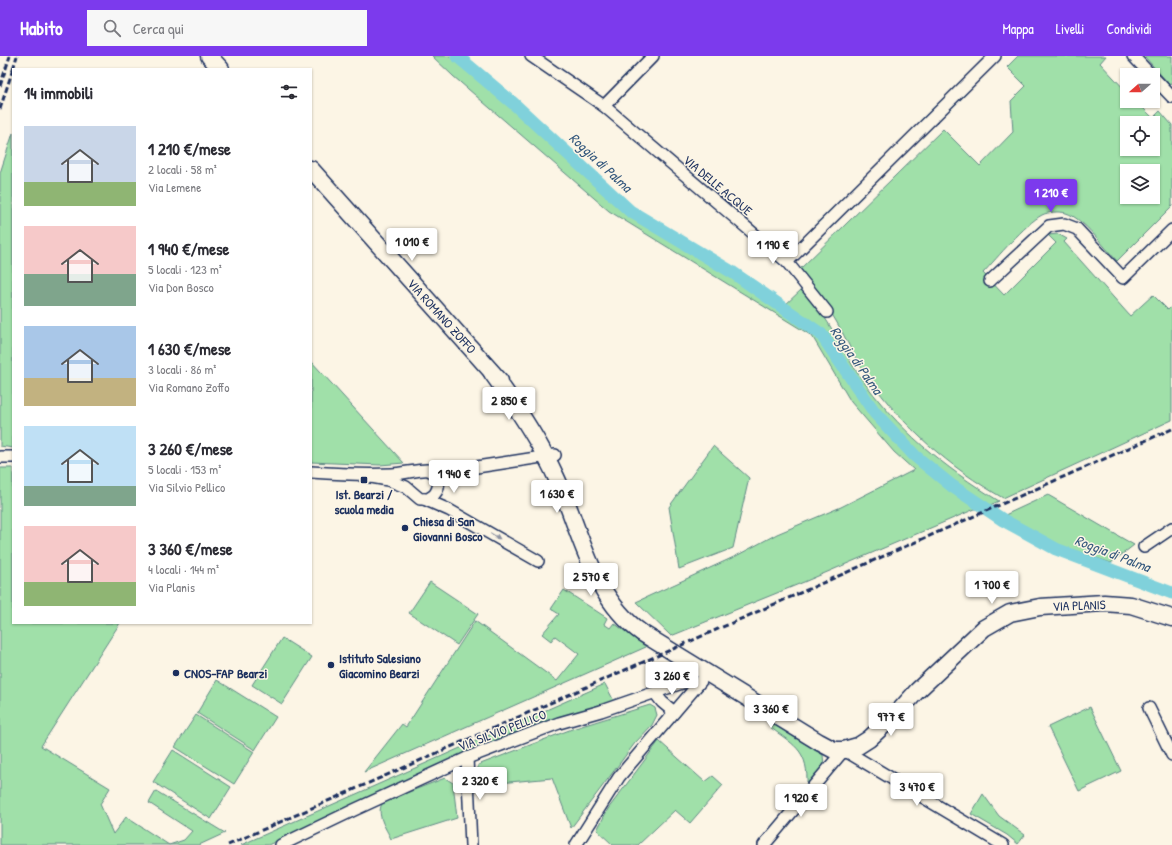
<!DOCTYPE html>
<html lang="it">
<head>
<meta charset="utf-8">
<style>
  body { margin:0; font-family:"Patrick Hand",sans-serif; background:#f7f7f7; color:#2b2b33; height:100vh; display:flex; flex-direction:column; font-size:15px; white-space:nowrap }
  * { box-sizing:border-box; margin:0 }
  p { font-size:13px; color:#7c7c81 }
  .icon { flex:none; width:22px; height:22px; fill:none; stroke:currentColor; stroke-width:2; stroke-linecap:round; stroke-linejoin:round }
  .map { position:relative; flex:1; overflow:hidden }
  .sheet { position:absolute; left:12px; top:12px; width:300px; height:556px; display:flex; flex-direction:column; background:#fff; border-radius:0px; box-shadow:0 1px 3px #0004 }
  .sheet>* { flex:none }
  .needle { width:26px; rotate:249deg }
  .buttons { position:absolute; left:1120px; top:12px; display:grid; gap:8px }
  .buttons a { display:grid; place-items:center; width:40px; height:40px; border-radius:0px; background:#fff; box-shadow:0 1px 3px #0004; font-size:20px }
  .price { position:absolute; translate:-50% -34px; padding:0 9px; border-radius:4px; background:#fff; color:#222; font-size:13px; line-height:26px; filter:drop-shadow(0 1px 2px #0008) }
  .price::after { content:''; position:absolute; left:50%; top:24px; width:12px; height:9px; margin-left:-6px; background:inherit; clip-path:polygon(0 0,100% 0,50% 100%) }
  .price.on { background:#7c3aed; color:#fff }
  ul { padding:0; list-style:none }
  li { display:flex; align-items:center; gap:12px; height:100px; padding:0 12px }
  li span { display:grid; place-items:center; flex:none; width:112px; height:80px; border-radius:0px; color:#555 }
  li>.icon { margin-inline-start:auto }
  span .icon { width:48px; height:48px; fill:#fffc; stroke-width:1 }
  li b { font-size:17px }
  h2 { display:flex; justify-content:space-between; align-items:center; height:48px; padding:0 12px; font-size:17px }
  header { display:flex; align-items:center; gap:24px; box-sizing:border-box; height:56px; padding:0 20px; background:#7c3aed; color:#fff }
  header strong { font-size:19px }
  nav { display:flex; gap:22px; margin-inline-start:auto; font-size:14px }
  .search { width:280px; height:36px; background:#f7f7f7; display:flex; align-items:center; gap:10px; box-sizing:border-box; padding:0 14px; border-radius:0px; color:#7c7c81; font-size:15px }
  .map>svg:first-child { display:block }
</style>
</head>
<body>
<header>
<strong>Habito</strong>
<div class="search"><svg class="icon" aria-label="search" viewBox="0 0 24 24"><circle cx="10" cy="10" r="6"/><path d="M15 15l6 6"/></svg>Cerca qui</div>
<nav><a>Mappa</a><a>Livelli</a><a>Condividi</a></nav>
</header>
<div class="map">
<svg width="1172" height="789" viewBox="0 0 1172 789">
  <rect width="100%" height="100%" fill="#fcf5e5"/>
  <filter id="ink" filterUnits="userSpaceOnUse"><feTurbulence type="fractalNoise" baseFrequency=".025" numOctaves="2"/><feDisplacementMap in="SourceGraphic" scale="8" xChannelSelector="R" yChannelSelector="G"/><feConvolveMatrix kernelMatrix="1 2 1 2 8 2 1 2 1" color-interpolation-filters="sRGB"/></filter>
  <g filter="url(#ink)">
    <g fill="#a0e0a9" stroke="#5e8884" fill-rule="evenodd">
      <path d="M432,0H453L625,154L696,197L817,278L872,360L915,404L981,453H975L804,526L671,580L636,546L736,500L777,478L841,451L914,414L894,396L851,346L812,280L609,155L453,20Z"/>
      <path d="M1018,0H1106L1100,7L1127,36V45H1136L1153,62L1160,55L1172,69V150L1117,205C1105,192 1083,162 1066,157C1059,155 1048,156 1042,159C1025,168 997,202 983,217L1004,239L1056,187L1048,179L1058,178L1067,183L1064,186L1130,260L1153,239L1168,254L1172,250V364L1003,442C949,411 903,371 868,321C855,304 847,284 836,265C826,247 810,231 798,215L943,73L980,110L1013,76L1011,45L1026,30L1007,11ZM1127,67H1153V93H1127ZM1127,115H1153V141H1127Z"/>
      <path d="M1144,0H1172V27L1170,29Z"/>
      <path d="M13,77V392L0,390V117Z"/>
      <path d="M802,233C809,242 817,250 823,259C836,278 845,299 859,319C898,374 942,410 999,445L990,449L974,439L933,410L905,383L870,344L823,275L784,250Z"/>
      <path d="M311,305L404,407L380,409L311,406Z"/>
      <path d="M713,390L749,422L733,492L679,513L669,451Z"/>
      <path d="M0,412H13V567H120L41,690L110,732L100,748L113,778L126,761L169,789H0Z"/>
      <path d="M1048,439L1134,489L1111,507L1059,489L1005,459Z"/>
      <path d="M430,526L478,558L457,589L409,557Z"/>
      <path d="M564,534L607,562L604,568L610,572L614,567L646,591L364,716L402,668L406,671L475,565L557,625L579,598L555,580L551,585L542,578L559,558L551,553Z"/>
      <path d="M282,582L312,601L282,648L252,629Z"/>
      <path d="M217,624L276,661L255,694L197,657Z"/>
      <path d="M605,628L615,647L355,749L268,789H241Z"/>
      <path d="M650,649L655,652L657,659L652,669L635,687L571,772L552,722L478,729V709L572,673Z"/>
      <path d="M1090,651L1121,715L1079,735L1048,671Z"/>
      <path d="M196,659L254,696L234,728L175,691Z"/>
      <path d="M773,668L823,699L824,710L807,730C808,695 797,691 771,672Z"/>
      <path d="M659,685L705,726L713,720L723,729L690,767L675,754L638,789H613L597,774L608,753Z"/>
      <path d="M173,694L231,731L211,763L153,726Z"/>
      <path d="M445,722L453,727L457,762L391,783C386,772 375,758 383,746Z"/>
      <path d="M156,735L220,774L225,777L199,789H169L184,784L192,775L149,747Z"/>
      <path d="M983,738L999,760L1025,779L1018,788L1007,779L971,758Z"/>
    </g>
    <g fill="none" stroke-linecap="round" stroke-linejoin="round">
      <path stroke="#80d1db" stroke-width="13" d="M457,0L513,47L630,155L732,216L821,278L875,357L915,400L952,430L1003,464L1056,493L1172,537"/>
      <defs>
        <g id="street">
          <path d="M531,0L604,50L787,206L995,0"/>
          <path d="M1133,0L1151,19"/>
          <path d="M1153,21L1172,41"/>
          <path d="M604,50L653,0"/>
          <path d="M787,206L827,256"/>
          <path d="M990,225L1049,170L1064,168L1077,173L1123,222L1172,174"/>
          <path d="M0,401H13"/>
          <path d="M431,415L457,414L555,399"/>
          <path d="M311,416C338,418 365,419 392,418C400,418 422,413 428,414C440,417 441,431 434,439L428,443H420L406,431L388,424L360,419"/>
          <path d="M424,443L449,454L538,505"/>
          <path d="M1144,491L1172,472"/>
          <path d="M655,637L662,646L674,656"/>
          <path d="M1149,652L1172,699"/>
          <path d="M467,702L471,789"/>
          <path d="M281,789L354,754L467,702L559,667L601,655L682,627L688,626L697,629"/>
          <path d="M576,789L619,721L701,625"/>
          <path d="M764,789L844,694L1003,789"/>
        </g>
        <g id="secondary">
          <path d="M209,0L221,13"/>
          <path d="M311,113L500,325"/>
          <path d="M492,317C516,350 539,384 556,421C581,474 591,541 642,577L819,686L834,694H844L858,690L869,683L900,654L917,635L984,572L1010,557L1040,551L1104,547L1131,549L1172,562"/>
        </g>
      </defs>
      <use href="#street" stroke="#1b2f5e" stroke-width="14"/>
      <use href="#secondary" stroke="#1b2f5e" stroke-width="19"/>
      <use href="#street" stroke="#fcf5e5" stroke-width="11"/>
      <use href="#secondary" stroke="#fcf5e5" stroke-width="16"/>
      <g stroke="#1b2f5e" stroke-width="3" stroke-dasharray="6 3" stroke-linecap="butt">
        <path d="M13,13L17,0"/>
        <path d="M0,30L10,0"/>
        <path d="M0,53L13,13"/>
        <path d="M228,789L1172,373"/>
      </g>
    </g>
    <defs><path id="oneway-solid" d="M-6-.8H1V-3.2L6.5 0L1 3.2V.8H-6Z"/></defs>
    <use fill="#8c92a2" href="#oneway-solid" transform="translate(495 480) rotate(30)"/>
  </g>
  <g fill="#1b2f5e" stroke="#fcf5e5" stroke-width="1.5">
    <rect x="360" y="420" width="8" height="8" rx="2"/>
    <circle cx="405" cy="472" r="4"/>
    <circle cx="331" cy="609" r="4"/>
    <circle cx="176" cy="617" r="4"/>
  </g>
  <g text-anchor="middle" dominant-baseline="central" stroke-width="3" stroke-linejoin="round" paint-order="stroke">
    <g font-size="13" fill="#1b2f5e" stroke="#fcf5e5">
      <text transform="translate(718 129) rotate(40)">VIA DELLE ACQUE</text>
      <text transform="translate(442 260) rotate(48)">VIA ROMANO ZOFFO</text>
      <text transform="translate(1079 549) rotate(-2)">VIA PLANIS</text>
      <text transform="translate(502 674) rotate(-21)">VIA SILVIO PELLICO</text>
    </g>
    <g font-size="13" font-weight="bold" fill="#1b2f5e" stroke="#fcf5e5" text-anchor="start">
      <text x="364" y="438" text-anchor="middle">Ist. Bearzi /<tspan x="364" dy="15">scuola media</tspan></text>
      <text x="413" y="465">Chiesa di San<tspan x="413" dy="15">Giovanni Bosco</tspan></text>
      <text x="339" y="602">Istituto Salesiano<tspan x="339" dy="15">Giacomino Bearzi</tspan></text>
      <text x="184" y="617">CNOS-FAP Bearzi</text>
    </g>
    <g font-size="14" font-style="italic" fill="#34587d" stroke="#fcf5e5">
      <text transform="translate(601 106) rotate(43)">Roggia di Palma</text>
      <text transform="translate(857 304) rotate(55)">Roggia di Palma</text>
      <text transform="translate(1113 497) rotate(21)">Roggia di Palma</text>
    </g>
  </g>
</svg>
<div class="buttons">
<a><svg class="needle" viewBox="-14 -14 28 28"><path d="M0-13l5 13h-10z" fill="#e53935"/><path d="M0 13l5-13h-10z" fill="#7c7c81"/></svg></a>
<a><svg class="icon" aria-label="locate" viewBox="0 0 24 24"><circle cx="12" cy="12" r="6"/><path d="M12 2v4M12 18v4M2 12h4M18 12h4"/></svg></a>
<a><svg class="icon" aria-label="layers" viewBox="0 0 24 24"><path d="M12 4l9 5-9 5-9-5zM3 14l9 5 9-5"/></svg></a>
</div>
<b class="price on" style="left:1051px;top:157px">1 210 €</b>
<b class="price" style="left:412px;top:206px">1 010 €</b>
<b class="price" style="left:773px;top:209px">1 190 €</b>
<b class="price" style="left:509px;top:365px">2 850 €</b>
<b class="price" style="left:454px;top:438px">1 940 €</b>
<b class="price" style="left:557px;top:458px">1 630 €</b>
<b class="price" style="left:591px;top:541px">2 570 €</b>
<b class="price" style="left:992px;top:549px">1 700 €</b>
<b class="price" style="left:672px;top:640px">3 260 €</b>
<b class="price" style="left:771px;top:673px">3 360 €</b>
<b class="price" style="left:891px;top:681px">977 €</b>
<b class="price" style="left:480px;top:745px">2 320 €</b>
<b class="price" style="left:917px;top:751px">3 470 €</b>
<b class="price" style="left:801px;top:762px">1 920 €</b>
<section class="sheet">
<h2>14 immobili<svg class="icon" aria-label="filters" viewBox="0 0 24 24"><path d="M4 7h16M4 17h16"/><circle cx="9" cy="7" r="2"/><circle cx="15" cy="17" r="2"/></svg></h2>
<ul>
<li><span style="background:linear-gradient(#c9d6e8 70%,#8fb573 0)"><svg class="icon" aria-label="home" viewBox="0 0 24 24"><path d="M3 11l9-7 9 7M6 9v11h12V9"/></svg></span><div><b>1 210 €/mese</b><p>2 locali · 58 m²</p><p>Via Lemene</p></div></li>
<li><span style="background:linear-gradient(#f6c9c9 60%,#7fa58c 0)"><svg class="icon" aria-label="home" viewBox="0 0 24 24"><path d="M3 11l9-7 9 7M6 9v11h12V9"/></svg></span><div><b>1 940 €/mese</b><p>5 locali · 123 m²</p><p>Via Don Bosco</p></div></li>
<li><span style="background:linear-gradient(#a9c7e8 65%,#c2b280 0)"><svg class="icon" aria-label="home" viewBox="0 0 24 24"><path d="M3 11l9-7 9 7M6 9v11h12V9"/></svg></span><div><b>1 630 €/mese</b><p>3 locali · 86 m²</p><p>Via Romano Zoffo</p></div></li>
<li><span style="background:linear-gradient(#bfe0f5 75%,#7fa58c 0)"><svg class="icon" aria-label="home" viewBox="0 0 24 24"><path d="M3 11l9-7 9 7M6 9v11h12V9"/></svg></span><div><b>3 260 €/mese</b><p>5 locali · 153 m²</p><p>Via Silvio Pellico</p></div></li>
<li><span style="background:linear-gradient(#f6c9c9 70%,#8fb573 0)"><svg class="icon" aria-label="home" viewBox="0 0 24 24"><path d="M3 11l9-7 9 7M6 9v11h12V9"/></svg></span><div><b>3 360 €/mese</b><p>4 locali · 144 m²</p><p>Via Planis</p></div></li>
</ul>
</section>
</div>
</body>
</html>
